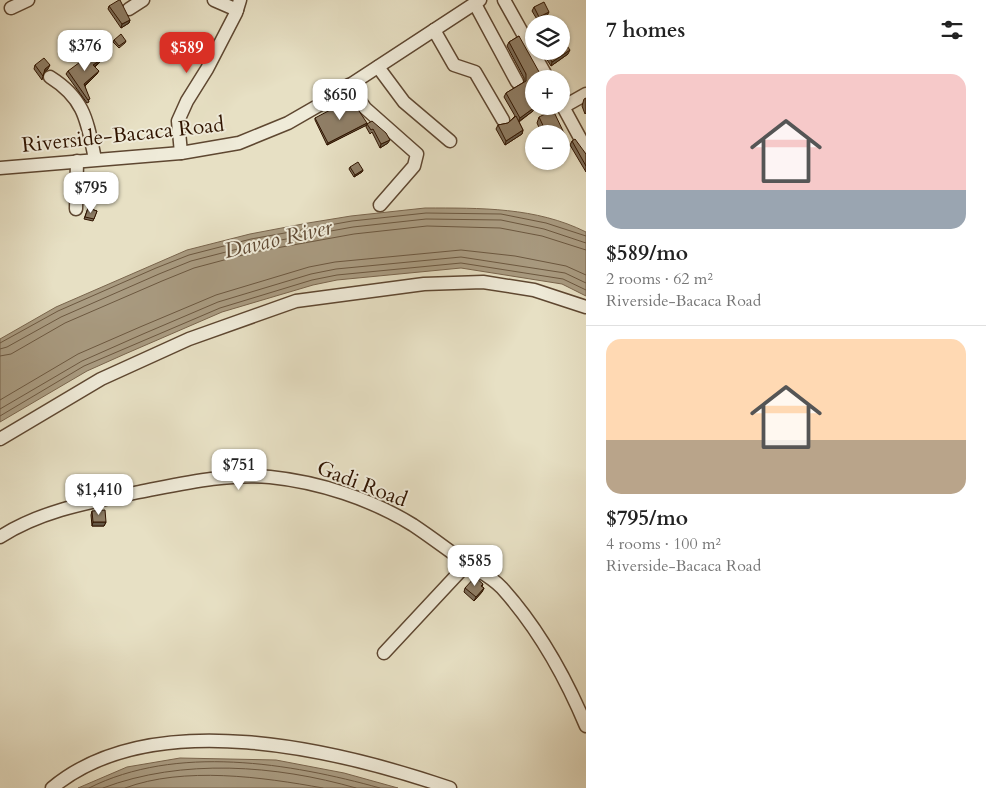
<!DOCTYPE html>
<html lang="en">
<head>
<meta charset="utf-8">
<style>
  body { margin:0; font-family:Cardo,serif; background:#f2f2f2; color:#222; height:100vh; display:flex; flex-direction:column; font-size:19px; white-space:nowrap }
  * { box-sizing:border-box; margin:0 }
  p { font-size:16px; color:#767676 }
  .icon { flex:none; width:28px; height:28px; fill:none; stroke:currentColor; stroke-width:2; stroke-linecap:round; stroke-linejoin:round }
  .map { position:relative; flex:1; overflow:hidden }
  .panel { display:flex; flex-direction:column; background:#fff; width:400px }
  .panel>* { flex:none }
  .fabs { position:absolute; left:525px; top:15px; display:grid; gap:10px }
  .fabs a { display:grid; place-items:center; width:45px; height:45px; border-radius:50%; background:#fff; box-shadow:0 1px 4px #0004; font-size:25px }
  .price { position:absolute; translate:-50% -42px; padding:0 11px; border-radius:10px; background:#fff; color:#222; font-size:16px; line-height:32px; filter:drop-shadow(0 1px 2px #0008) }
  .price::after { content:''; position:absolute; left:50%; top:30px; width:15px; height:11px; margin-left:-8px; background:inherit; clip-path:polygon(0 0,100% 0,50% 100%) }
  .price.current { background:#d93025; color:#fff }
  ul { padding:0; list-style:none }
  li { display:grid; align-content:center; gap:10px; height:265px; padding:0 20px }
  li+li { border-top:1px solid #e0e0e0 }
  li span { display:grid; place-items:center; height:155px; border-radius:15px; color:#555 }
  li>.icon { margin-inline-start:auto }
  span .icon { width:90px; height:90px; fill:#fffc; stroke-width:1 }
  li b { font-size:21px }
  h2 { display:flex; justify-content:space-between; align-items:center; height:60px; padding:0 20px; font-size:21px }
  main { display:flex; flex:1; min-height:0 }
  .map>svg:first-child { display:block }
</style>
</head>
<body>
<main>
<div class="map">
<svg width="586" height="788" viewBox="0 0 586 788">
  <rect width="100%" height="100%" fill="#e7e0c4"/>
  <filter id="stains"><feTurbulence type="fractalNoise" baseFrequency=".004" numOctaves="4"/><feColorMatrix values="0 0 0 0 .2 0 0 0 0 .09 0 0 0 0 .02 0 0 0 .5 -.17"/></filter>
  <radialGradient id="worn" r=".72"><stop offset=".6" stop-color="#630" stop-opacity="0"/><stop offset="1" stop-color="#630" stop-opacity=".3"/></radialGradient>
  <g fill="#a99b81" stroke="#79654d">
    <path d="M425,208C480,208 536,207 586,232V296L562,284L461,268L337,280L313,285L222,312L125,354L87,371L0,422V339L56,307L187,250L250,234L308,223L351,216Z"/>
    <path d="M180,758L276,760L344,773L398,788H78L127,767Z"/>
  </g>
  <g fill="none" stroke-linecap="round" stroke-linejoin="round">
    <g stroke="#6c5840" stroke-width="1">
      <path d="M0,343L58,311L156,268L189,255L251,239L352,221L426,213L501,214L546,223L586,236"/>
      <path d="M0,349L7,347L61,317L159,274L191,261L253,245L353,227L426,219L501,220L544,229L586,243"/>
      <path d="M0,356L11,354L65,323L162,281L194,268L254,252L354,234L427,226L500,228L542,236L586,250"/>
      <path d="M0,400L78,354L140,327L216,295L309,267L335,262L461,250L515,256L566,266L586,275"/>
      <path d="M0,409L82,361L143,334L218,302L311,274L336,269L461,257L565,273L586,283"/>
      <path d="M0,416L84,366L145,340L220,308L312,280L337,275L461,263L563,279L586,290"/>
      <path d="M89,788C176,744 290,763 380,788"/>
      <path d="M103,788C182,758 276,765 356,788"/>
      <path d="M125,788C184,766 262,777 323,788"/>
    </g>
    <defs>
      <g id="minor">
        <path d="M214,0L237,10"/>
        <path d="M504,0L548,79"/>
        <path d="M475,4L517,82"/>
        <path d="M11,8L28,0"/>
        <path d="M129,9L143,0"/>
        <path d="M434,30L454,65L475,72L503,120"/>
        <path d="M378,67L404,102L450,141"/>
        <path d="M50,77C85,99 87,121 95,159"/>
        <path d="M349,85L365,108L417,154L414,166L380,205"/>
        <path d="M561,103L586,149"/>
        <path d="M563,107L586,94"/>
        <path d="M181,153L178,121L187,101L207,69L236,13L240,0"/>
        <path d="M0,168L181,153L239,143L288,123L321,104L480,0"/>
        <path d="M76,209L77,161"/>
        <path d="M0,439L101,379L189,339L296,301L424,284L483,282L534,290L586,307"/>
        <path d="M0,537C42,510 91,502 139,492C181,484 227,473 270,477C319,482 371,499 413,525C431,537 448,550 465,562C478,571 491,576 502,588C539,629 565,676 586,726"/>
        <path d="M384,653L467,564"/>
        <path d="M52,788C153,704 338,750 450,788"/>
      </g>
    </defs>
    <use href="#minor" stroke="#5e4731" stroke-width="15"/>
    <use href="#minor" stroke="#efebd9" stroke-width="12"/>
  </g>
  <g fill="#7b6c58" stroke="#301400">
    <path d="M109,6L130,20L129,23L121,28L108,9Z"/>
    <path d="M534,7L547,16L538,21L532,11Z"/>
    <path d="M519,36L531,99L535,107L533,111L519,122L523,130L522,134L505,145L496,129L498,125L508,123L515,116L504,97L506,93L524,82V78L507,46L509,42Z"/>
    <path d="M114,40L126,41L125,43L119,48L113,42Z"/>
    <path d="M545,51L568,54L551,66L544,55Z"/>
    <path d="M102,59L100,62L95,67L97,74L85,86L89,102L87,103L66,74L68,71Z"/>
    <path d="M35,65L48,69L44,72L42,80L34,69Z"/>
    <path d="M586,98V113L585,114L582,106L584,99Z"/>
    <path d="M539,117L561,134H542L537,123Z"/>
    <path d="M315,118L367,123L388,143L380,148L372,132L370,134L366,127V125L327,145L315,120Z"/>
    <path d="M572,141L586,154V172L570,145Z"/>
    <path d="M350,167L363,170L362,172L354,177L349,169Z"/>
    <path d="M88,208L97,211L93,221L84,219Z"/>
    <path d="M92,511L106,522L104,526H92L91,515Z"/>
    <path d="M483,584L482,587L484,588L482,592L474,601L464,592L465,588Z"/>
  </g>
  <g fill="#645847" stroke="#301400">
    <path d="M549,12L547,16L538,21L539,17Z"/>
    <path d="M130,20L129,23L121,28L122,24Z"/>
    <path d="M570,50L568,54L551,66L552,62Z"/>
    <path d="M102,59L100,62L92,68L93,65Z"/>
    <path d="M50,65L48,69L43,73L45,69Z"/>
    <path d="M99,71L97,74L83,87L84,84Z"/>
    <path d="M534,94V97L527,101L529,96Z"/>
    <path d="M535,107L533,111L518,122L520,118Z"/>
    <path d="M367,123V125L327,145L328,143Z"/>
    <path d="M523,130L522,134L505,145L506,141Z"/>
    <path d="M390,140L388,143L380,148L381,144Z"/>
    <path d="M363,170L362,172L354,177L355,175Z"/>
    <path d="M93,522H106L104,526H92Z"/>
    <path d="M484,588L482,592L474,601L476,597Z"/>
  </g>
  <g fill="#8f7e66" stroke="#301400">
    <path d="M119,0H120L130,20L122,24L109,6Z"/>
    <path d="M544,2L549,12L539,17L534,7Z"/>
    <path d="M121,34L126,41L119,46L114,40Z"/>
    <path d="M519,36L543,79H534V94L529,96L534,105V106L535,107L520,118L506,93L526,81V74L509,42Z"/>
    <path d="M561,40H563L570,50L552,62L546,51H561Z"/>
    <path d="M95,51L102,59L93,65L99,71L84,84L90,99L88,100L68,71Z"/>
    <path d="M44,58L50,65L45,69L43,76L35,65Z"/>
    <path d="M351,99L367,123L328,143L315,118Z"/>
    <path d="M553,110L564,133L561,134H547L539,117Z"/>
    <path d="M516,116L523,130L506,141L498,125L508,123Z"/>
    <path d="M372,121L386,133L390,140L381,144L373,129L371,130L367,124Z"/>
    <path d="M575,139L586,154V166L572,141Z"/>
    <path d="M358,162L363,170L355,175L350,167Z"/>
    <path d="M88,208L97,211L94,219L85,217Z"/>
    <path d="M105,510L106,522H93L92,511Z"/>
    <path d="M475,577L483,584L481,586L484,588L476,597L465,588Z"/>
  </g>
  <g text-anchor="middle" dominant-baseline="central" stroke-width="4" stroke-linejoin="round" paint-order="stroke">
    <g font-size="21" fill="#301400" stroke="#efebd9">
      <text transform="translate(123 135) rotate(-6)">Riverside-Bacaca Road</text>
      <text transform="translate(362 484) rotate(21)">Gadi Road</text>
    </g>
    <g font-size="22" font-style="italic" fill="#604a34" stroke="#efebd9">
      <text transform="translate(278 239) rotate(-13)">Davao River</text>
    </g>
  </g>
  <rect width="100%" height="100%" filter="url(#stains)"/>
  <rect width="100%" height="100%" fill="url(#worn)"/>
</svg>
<div class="fabs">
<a><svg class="icon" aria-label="layers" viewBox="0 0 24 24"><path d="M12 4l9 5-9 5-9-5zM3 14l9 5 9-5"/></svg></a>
<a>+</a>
<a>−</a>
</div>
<b class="price" style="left:85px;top:72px">$376</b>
<b class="price current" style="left:187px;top:74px">$589</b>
<b class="price" style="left:340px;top:121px">$650</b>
<b class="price" style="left:91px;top:214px">$795</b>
<b class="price" style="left:239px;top:491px">$751</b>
<b class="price" style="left:99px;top:516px">$1,410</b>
<b class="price" style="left:475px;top:587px">$585</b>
</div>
<section class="panel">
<h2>7 homes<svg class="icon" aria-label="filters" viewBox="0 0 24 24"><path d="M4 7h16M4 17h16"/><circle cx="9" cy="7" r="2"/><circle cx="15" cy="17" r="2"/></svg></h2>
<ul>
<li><span style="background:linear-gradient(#f6c9c9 75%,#9aa5b1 0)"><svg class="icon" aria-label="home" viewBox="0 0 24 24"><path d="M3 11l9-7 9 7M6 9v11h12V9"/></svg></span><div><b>$589/mo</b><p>2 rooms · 62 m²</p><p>Riverside-Bacaca Road</p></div></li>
<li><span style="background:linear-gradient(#ffd9b3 65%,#b9a48a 0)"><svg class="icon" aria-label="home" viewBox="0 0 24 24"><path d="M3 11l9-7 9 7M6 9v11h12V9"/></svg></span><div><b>$795/mo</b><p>4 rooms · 100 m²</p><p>Riverside-Bacaca Road</p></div></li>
</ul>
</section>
</main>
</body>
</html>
